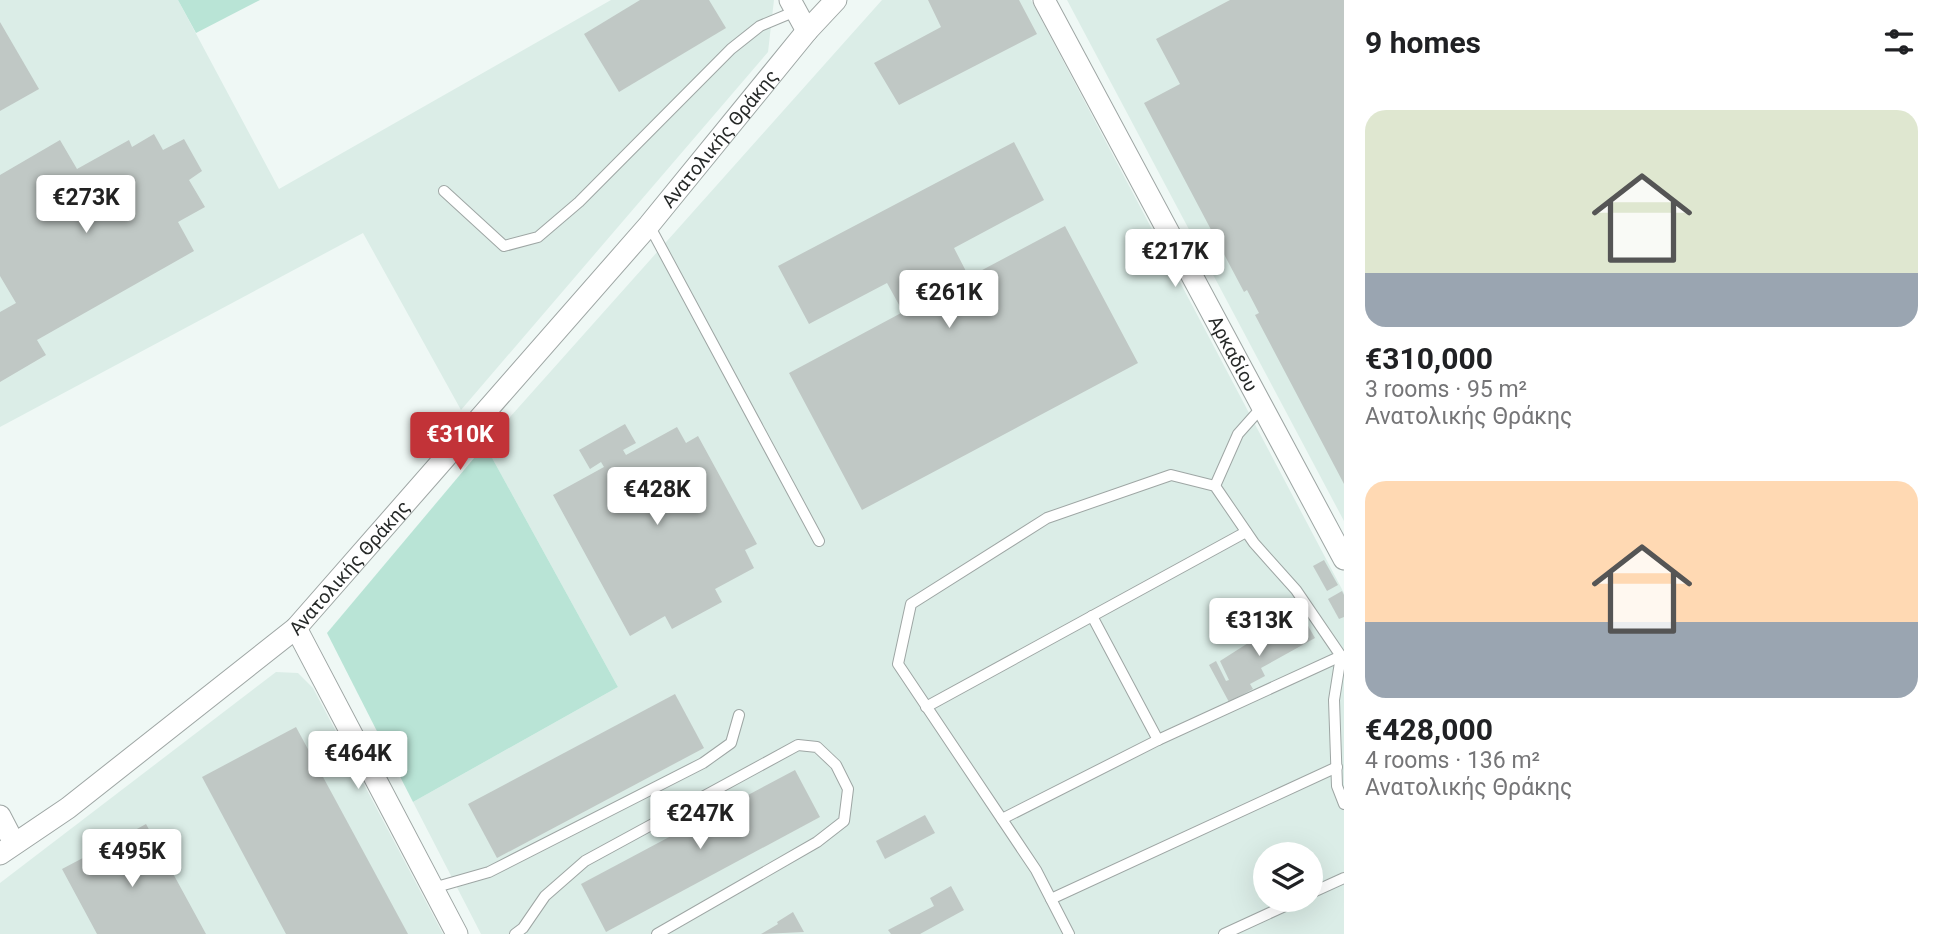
<!DOCTYPE html>
<html lang="en">
<head>
<meta charset="utf-8">
<style>
  body { margin:0; font-family:Roboto,sans-serif; background:#f6f6f6; color:#202124; height:100vh; display:flex; flex-direction:column; font-size:26px; white-space:nowrap }
  * { box-sizing:border-box; margin:0 }
  p { font-size:23px; color:#757577 }
  .icon { flex:none; width:38px; height:38px; fill:none; stroke:currentColor; stroke-width:2; stroke-linecap:round; stroke-linejoin:round }
  .map { position:relative; flex:1; overflow:hidden }
  .sheet { display:flex; flex-direction:column; background:#fff; width:595px }
  .sheet>* { flex:none }
  .buttons { position:absolute; left:1253px; top:842px; display:grid; gap:14px }
  .buttons a { display:grid; place-items:center; width:70px; height:70px; border-radius:50%; background:#fff; box-shadow:0 7px 28px #0002; font-size:35px }
  .price { position:absolute; translate:-50% -60px; padding:0 16px; border-radius:7px; background:#fff; color:#222; font-size:23px; line-height:46px; filter:drop-shadow(0 2px 4px #0008) }
  .price::after { content:''; position:absolute; left:50%; top:42px; width:21px; height:16px; margin-left:-10px; background:inherit; clip-path:polygon(0 0,100% 0,50% 100%) }
  .price.on { background:#c23338; color:#fff }
  ul { padding:0; list-style:none }
  li { display:grid; align-content:center; gap:14px; height:371px; padding:0 21px }
  li span { display:grid; place-items:center; height:217px; border-radius:21px; color:#555 }
  li>.icon { margin-inline-start:auto }
  span .icon { width:126px; height:126px; fill:#fffc; stroke-width:1 }
  li b { font-size:30px }
  h2 { display:flex; justify-content:space-between; align-items:center; height:84px; padding:0 21px; font-size:30px }
  main { display:flex; flex:1; min-height:0 }
  .map>svg:first-child { display:block }
</style>
</head>
<body>
<main>
<div class="map">
<svg width="1344" height="934" viewBox="0 0 1344 934">
  <rect width="100%" height="100%" fill="#eff8f5"/>
  <g fill="#dbede7" fill-rule="evenodd">
    <path d="M0,0H178L279,189L611,0H774L768,52L461,410L363,233L0,427Z"/>
    <path d="M882,0H1031L1344,593V934H481L413,802L618,687L485,445ZM1265,854H1311V900H1265Z"/>
    <path d="M1067,0H1344V521Z"/>
    <path d="M276,672L298,673L313,688L443,934H0V883Z"/>
  </g>
  <g fill="#b9e4d6">
    <path d="M178,0H260L196,33Z"/>
    <path d="M485,445L618,687L413,802L327,633Z"/>
  </g>
  <g fill="#c0c8c5">
    <path d="M640,0H709L726,28L619,92L584,34Z"/>
    <path d="M928,0H1019L1037,34L899,105L874,63L941,27Z"/>
    <path d="M1230,0H1344V484L1255,315L1259,313L1247,290L1244,292L1144,103L1180,84L1156,39Z"/>
    <path d="M0,22L39,89L0,111Z"/>
    <path d="M154,134L163,150L184,139L202,171L189,180L205,207L178,222L194,251L37,340L46,355L0,382V312L16,303L0,276V175L60,140L77,169L129,140L132,147Z"/>
    <path d="M1014,142L1044,200L954,248L969,277L1065,226L1138,363L862,510L789,373L903,312L887,283L809,324L778,266Z"/>
    <path d="M625,424L636,443L623,450L626,455L677,427L686,443L698,436L757,544L745,550L754,568L715,589L722,602L672,629L665,616L630,636L553,495L604,467L601,462L590,469L579,450Z"/>
    <path d="M1324,560L1338,585L1327,591L1313,566Z"/>
    <path d="M1342,591L1344,595V617L1339,619L1328,599Z"/>
    <path d="M1303,617L1315,638L1261,668L1265,676L1250,684L1253,689L1229,702L1209,665L1216,661L1226,681L1229,680L1220,661L1256,638L1258,641Z"/>
    <path d="M675,694L704,748L497,858L468,804Z"/>
    <path d="M296,727L408,934H286L202,777Z"/>
    <path d="M795,770L820,817L606,932L581,884Z"/>
    <path d="M925,815L935,833L885,859L876,841Z"/>
    <path d="M146,824L206,934H97L62,869L98,850L94,842L100,839L104,847Z"/>
    <path d="M951,886L964,910L920,934H891L888,930L934,906L930,898Z"/>
    <path d="M793,912L804,932L761,934L778,924L777,922Z"/>
  </g>
  <g fill="none" stroke-linecap="round" stroke-linejoin="round">
    <defs>
      <g id="service">
        <path d="M444,191L504,246L538,237L579,202L731,49L760,26L796,11"/>
        <path d="M649,225L819,541"/>
        <path d="M1215,486L1238,434L1262,407"/>
        <path d="M1092,616L1158,740"/>
        <path d="M926,707L1246,532"/>
        <path d="M1002,819L1158,740L1341,656"/>
        <path d="M433,888L489,872L703,763L731,743L739,715"/>
        <path d="M1311,893L1344,878"/>
        <path d="M1051,899L1337,767"/>
        <path d="M515,934L523,928L545,896L585,861L798,745L817,747L836,765L848,789L844,821L817,842L657,934"/>
        <path d="M1069,934L1036,870L898,664L911,604L1047,518L1171,475L1215,486L1254,543L1296,590L1341,656L1334,700L1337,786L1344,804"/>
        <path d="M1224,934L1298,900"/>
      </g>
      <g id="minor">
        <path d="M790,0L807,31"/>
        <path id="s1" d="M1044,0L1344,559"/>
        <path d="M296,628L457,934"/>
        <path d="M0,816L14,843"/>
        <path id="s2" d="M0,854L68,808L296,628L649,225L807,31L836,0"/>
      </g>
    </defs>
    <use href="#service" stroke="#9ea6a4" stroke-width="12"/>
    <use href="#minor" stroke="#9ea6a4" stroke-width="23"/>
    <use href="#service" stroke="#fff" stroke-width="10"/>
    <use href="#minor" stroke="#fff" stroke-width="21"/>
  </g>
  <g text-anchor="middle" dominant-baseline="central" stroke-width="7" stroke-linejoin="round" paint-order="stroke">
    <g font-size="19" fill="#262928" stroke="#fff">
      <text stroke="none"><textPath href="#s2" startOffset="1020">Ανατολικής Θράκης</textPath></text>
      <text stroke="none"><textPath href="#s1" startOffset="401">Αρκαδίου</textPath></text>
      <text stroke="none"><textPath href="#s2" startOffset="453">Ανατολικής Θράκης</textPath></text>
    </g>
  </g>
</svg>
<div class="buttons">
<a><svg class="icon" aria-label="layers" viewBox="0 0 24 24"><path d="M12 4l9 5-9 5-9-5zM3 14l9 5 9-5"/></svg></a>
</div>
<b class="price" style="left:86px;top:235px">€273K</b>
<b class="price" style="left:1175px;top:289px">€217K</b>
<b class="price" style="left:949px;top:330px">€261K</b>
<b class="price on" style="left:460px;top:472px">€310K</b>
<b class="price" style="left:657px;top:527px">€428K</b>
<b class="price" style="left:1259px;top:658px">€313K</b>
<b class="price" style="left:358px;top:791px">€464K</b>
<b class="price" style="left:700px;top:851px">€247K</b>
<b class="price" style="left:132px;top:889px">€495K</b>
</div>
<section class="sheet">
<h2>9 homes<svg class="icon" aria-label="filters" viewBox="0 0 24 24"><path d="M4 7h16M4 17h16"/><circle cx="9" cy="7" r="2"/><circle cx="15" cy="17" r="2"/></svg></h2>
<ul>
<li><span style="background:linear-gradient(#dfe7d0 75%,#9aa5b1 0)"><svg class="icon" aria-label="home" viewBox="0 0 24 24"><path d="M3 11l9-7 9 7M6 9v11h12V9"/></svg></span><div><b>€310,000</b><p>3 rooms · 95 m²</p><p>Ανατολικής Θράκης</p></div></li>
<li><span style="background:linear-gradient(#ffd9b3 65%,#9aa5b1 0)"><svg class="icon" aria-label="home" viewBox="0 0 24 24"><path d="M3 11l9-7 9 7M6 9v11h12V9"/></svg></span><div><b>€428,000</b><p>4 rooms · 136 m²</p><p>Ανατολικής Θράκης</p></div></li>
</ul>
</section>
</main>
</body>
</html>
